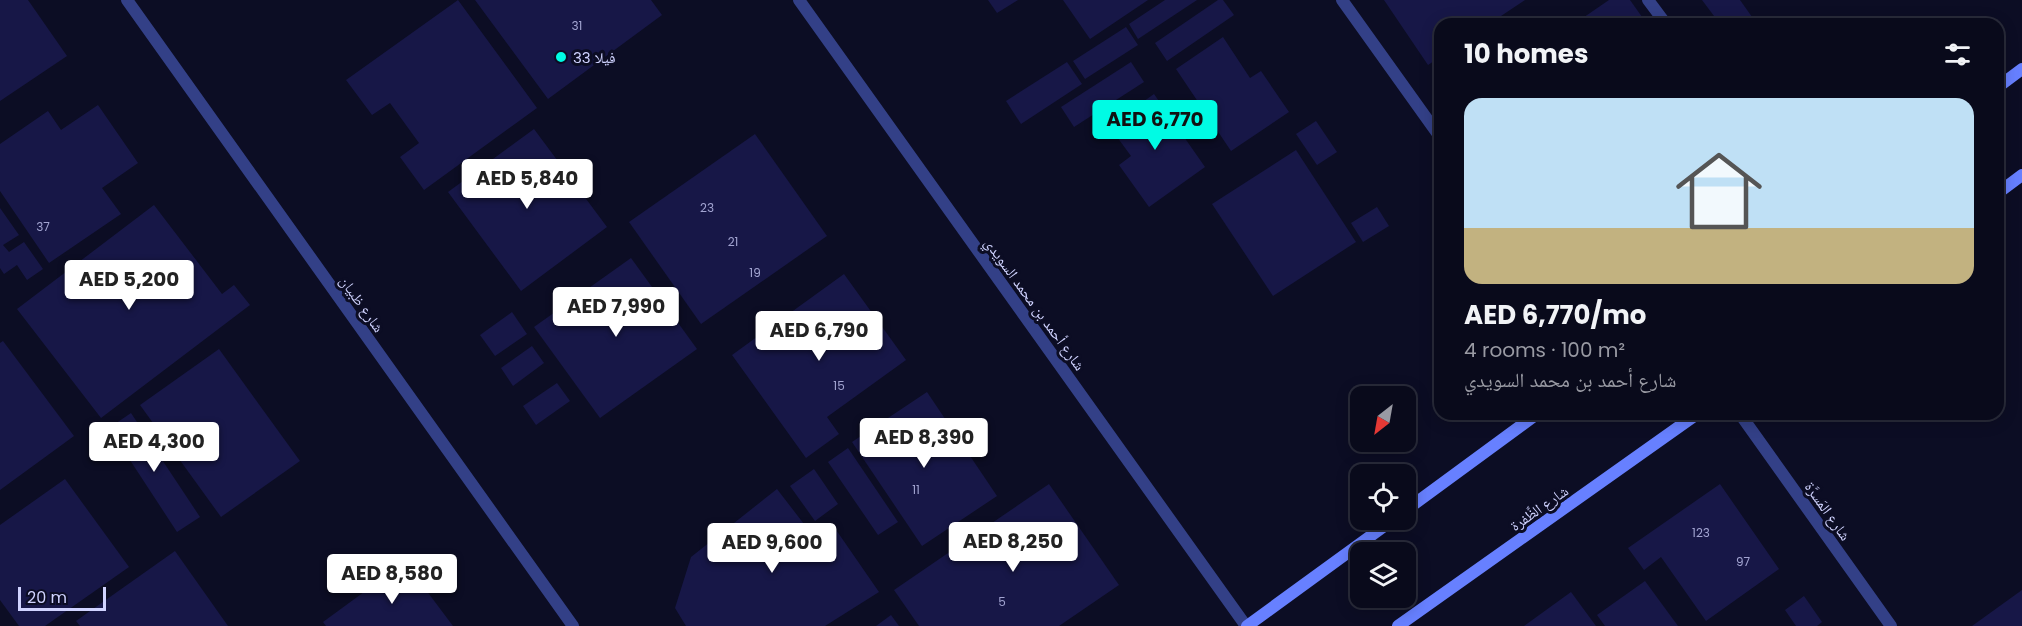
<!DOCTYPE html>
<html lang="en">
<head>
<meta charset="utf-8">
<style>
  body { margin:0; font-family:Poppins,"Noto Naskh Arabic",sans-serif; background:#121324; color:#f1f3f6; height:100vh; display:flex; flex-direction:column; font-size:22px; white-space:nowrap }
  * { box-sizing:border-box; margin:0 }
  p { font-size:20px; color:#999aa3 }
  .icon { flex:none; width:33px; height:33px; fill:none; stroke:currentColor; stroke-width:2; stroke-linecap:round; stroke-linejoin:round }
  .map { position:relative; flex:1; overflow:hidden }
  .details { position:absolute; left:1434px; top:18px; width:570px; height:402px; display:flex; flex-direction:column; background:#090a1b; border-radius:18px; box-shadow:0 3px 15px #0003,0 0 0 2px #292b3a }
  .details>* { flex:none }
  .needle { width:39px; rotate:211deg }
  .fabs { position:absolute; left:1350px; top:386px; display:grid; gap:12px }
  .fabs a { display:grid; place-items:center; width:66px; height:66px; border-radius:12px; background:#090a1b; box-shadow:0 3px 15px #0003,0 0 0 2px #292b3a; font-size:30px }
  .scale { position:absolute; left:18px; bottom:15px; width:88px; box-sizing:border-box; padding-left:6px; border:3px solid #d0d3ff; border-top:0; font-size:16px; line-height:21px; white-space:nowrap; color:#d0d3ff; -webkit-text-stroke:4px #0c0d24; paint-order:stroke }
  .price { position:absolute; translate:-50% -51px; padding:0 14px; border-radius:6px; background:#fff; color:#222; font-size:20px; line-height:39px; filter:drop-shadow(0 2px 3px #0008) }
  .price::after { content:''; position:absolute; left:50%; top:36px; width:18px; height:14px; margin-left:-9px; background:inherit; clip-path:polygon(0 0,100% 0,50% 100%) }
  .price.active { background:#00fbe4; color:#111 }
  ul { padding:0; list-style:none }
  li { display:grid; align-content:center; gap:12px; height:318px; padding:0 30px }
  li+li { border-top:2px solid #292b3a }
  li span { display:grid; place-items:center; height:186px; border-radius:18px; color:#555 }
  li>.icon { margin-inline-start:auto }
  span .icon { width:108px; height:108px; fill:#fffc; stroke-width:1 }
  li b { font-size:26px }
  h2 { display:flex; justify-content:space-between; align-items:center; height:72px; padding:0 30px; font-size:26px }
  .map>svg:first-child { display:block }
</style>
</head>
<body>
<div class="map">
<svg width="2022" height="626" viewBox="0 0 2022 626">
  <rect width="100%" height="100%" fill="#0c0d24"/>
  <g fill="#171747">
    <path d="M0,0H28L67,56L0,101Z"/>
    <path d="M458,0L537,108L424,190L400,157L419,143L390,103L372,115L346,80Z"/>
    <path d="M475,0H651L662,15L548,99Z"/>
    <path d="M988,0H1018L997,13Z"/>
    <path d="M1063,0H1148L1090,39Z"/>
    <path d="M1165,0H1197L1138,39L1129,24Z"/>
    <path d="M1218,0H1223L1234,15L1167,61L1155,43Z"/>
    <path d="M1384,0H1525L1489,24H1440V57L1428,65Z"/>
    <path d="M1609,0H1630L1647,24H1574Z"/>
    <path d="M1702,0H1740L1757,24H1720Z"/>
    <path d="M1126,27L1138,45L1085,79L1073,61Z"/>
    <path d="M1223,37L1250,78L1261,71L1289,112L1231,151L1176,69Z"/>
    <path d="M1067,62L1082,84L1021,124L1006,101Z"/>
    <path d="M1131,62L1144,82L1074,127L1061,107Z"/>
    <path d="M1154,94L1205,167L1149,207L1119,165L1131,156L1109,126Z"/>
    <path d="M98,105L138,163L102,188L121,214L49,263L0,191V144L48,111L61,130Z"/>
    <path d="M1316,121L1337,152L1317,165L1296,134Z"/>
    <path d="M534,129L607,227L521,291L448,192Z"/>
    <path d="M755,134L827,236L701,324L629,222Z"/>
    <path d="M1296,150L1356,242L1273,296L1212,204Z"/>
    <path d="M154,205L222,294L234,285L250,305L101,418L17,309Z"/>
    <path d="M1377,207L1389,226L1363,242L1351,223Z"/>
    <path d="M0,208L19,235L3,245L9,252L24,242L43,269L27,280L17,265L4,274L0,268Z"/>
    <path d="M631,258L697,349L600,418L534,327Z"/>
    <path d="M844,274L906,360L827,417L839,434L806,458L732,355Z"/>
    <path d="M512,312L527,334L495,356L480,335Z"/>
    <path d="M3,341L74,436L0,490V343Z"/>
    <path d="M532,346L544,363L513,386L501,368Z"/>
    <path d="M219,349L300,461L221,517L140,405Z"/>
    <path d="M557,383L570,401L536,425L523,406Z"/>
    <path d="M927,392L997,496L922,546L852,442Z"/>
    <path d="M131,413L200,517L177,532L109,428Z"/>
    <path d="M848,448L898,522L878,535L828,462Z"/>
    <path d="M814,469L838,504L815,521L790,486Z"/>
    <path d="M65,479L129,567L45,626H19L0,600V525Z"/>
    <path d="M1049,484L1119,585L1059,626H919L894,590Z"/>
    <path d="M1720,484L1779,569L1706,621L1661,557L1644,570L1628,548Z"/>
    <path d="M777,489L814,537L832,524L879,592L825,626H686L675,608L691,557Z"/>
    <path d="M175,551L228,626H80L76,621Z"/>
    <path d="M405,562L453,626H326L323,622Z"/>
    <path d="M1645,581L1678,626H1605L1597,615Z"/>
    <path d="M2022,590V626H1972Z"/>
    <path d="M1571,592L1596,626H1524Z"/>
    <path d="M1804,596L1822,622L1817,626H1796L1785,610Z"/>
    <path d="M891,615L899,626H876Z"/>
  </g>
  <g fill="none" stroke-linecap="round" stroke-linejoin="round">
    <path stroke="#334087" stroke-width="12" d="M1648,0L1666,24"/>
    <g stroke="#334087" stroke-width="12">
      <path d="M127,0L573,626"/>
      <path d="M799,0L1246,626"/>
      <path d="M1342,0L1440,137"/>
      <path d="M1740,414L1891,626"/>
    </g>
    <g stroke="#6780ff" stroke-width="12">
      <path d="M1998,87L2022,69"/>
      <path d="M1998,193L2022,175"/>
      <path d="M1406,510L1537,414"/>
      <path d="M1247,626L1394,519"/>
      <path d="M1398,626L1697,414"/>
    </g>
  </g>
  <circle fill="#00fbe4" stroke="#0c0d24" stroke-width="2" cx="561" cy="57" r="6"/>
  <g text-anchor="middle" dominant-baseline="central" stroke-width="6" stroke-linejoin="round" paint-order="stroke">
    <g font-size="12" fill="#a2a4d1">
      <text x="577" y="25">31</text>
      <text x="707" y="207">23</text>
      <text x="43" y="226">37</text>
      <text x="733" y="241">21</text>
      <text x="755" y="272">19</text>
      <text x="839" y="385">15</text>
      <text x="916" y="489">11</text>
      <text x="1701" y="532">123</text>
      <text x="1743" y="561">97</text>
      <text x="1002" y="601">5</text>
    </g>
    <g font-size="15" fill="#d0d3ff" stroke="#0c0d24" text-anchor="start">
      <text x="573" y="57">فيلا 33</text>
    </g>
    <g font-size="15" fill="#d0d3ff" stroke="#0c0d24">
      <text transform="translate(362 304) rotate(55)">شارع ظبيان</text>
      <text transform="translate(1035 304) rotate(54)">شارع أحمد بن محمد السويدي</text>
      <text transform="translate(1539 508) rotate(-35)">شارع الظَّفرة</text>
      <text transform="translate(1828 511) rotate(55)">شارع المَسرَّة</text>
    </g>
  </g>
</svg>
<div class="fabs">
<a><svg class="needle" viewBox="-14 -14 28 28"><path d="M0-13l5 13h-10z" fill="#e53935"/><path d="M0 13l5-13h-10z" fill="#999aa3"/></svg></a>
<a><svg class="icon" aria-label="locate" viewBox="0 0 24 24"><circle cx="12" cy="12" r="6"/><path d="M12 2v4M12 18v4M2 12h4M18 12h4"/></svg></a>
<a><svg class="icon" aria-label="layers" viewBox="0 0 24 24"><path d="M12 4l9 5-9 5-9-5zM3 14l9 5 9-5"/></svg></a>
</div>
<div class="scale">20 m</div>
<b class="price active" style="left:1155px;top:151px">AED 6,770</b>
<b class="price" style="left:527px;top:210px">AED 5,840</b>
<b class="price" style="left:129px;top:311px">AED 5,200</b>
<b class="price" style="left:616px;top:338px">AED 7,990</b>
<b class="price" style="left:819px;top:362px">AED 6,790</b>
<b class="price" style="left:924px;top:469px">AED 8,390</b>
<b class="price" style="left:154px;top:473px">AED 4,300</b>
<b class="price" style="left:1013px;top:573px">AED 8,250</b>
<b class="price" style="left:772px;top:574px">AED 9,600</b>
<b class="price" style="left:392px;top:605px">AED 8,580</b>
<section class="details">
<h2>10 homes<svg class="icon" aria-label="filters" viewBox="0 0 24 24"><path d="M4 7h16M4 17h16"/><circle cx="9" cy="7" r="2"/><circle cx="15" cy="17" r="2"/></svg></h2>
<ul>
<li><span style="background:linear-gradient(#bfe0f5 70%,#c2b280 0)"><svg class="icon" aria-label="home" viewBox="0 0 24 24"><path d="M3 11l9-7 9 7M6 9v11h12V9"/></svg></span><div><b>AED 6,770/mo</b><p>4 rooms · 100 m²</p><p>شارع أحمد بن محمد السويدي</p></div></li>
</ul>
</section>
</div>
</body>
</html>
